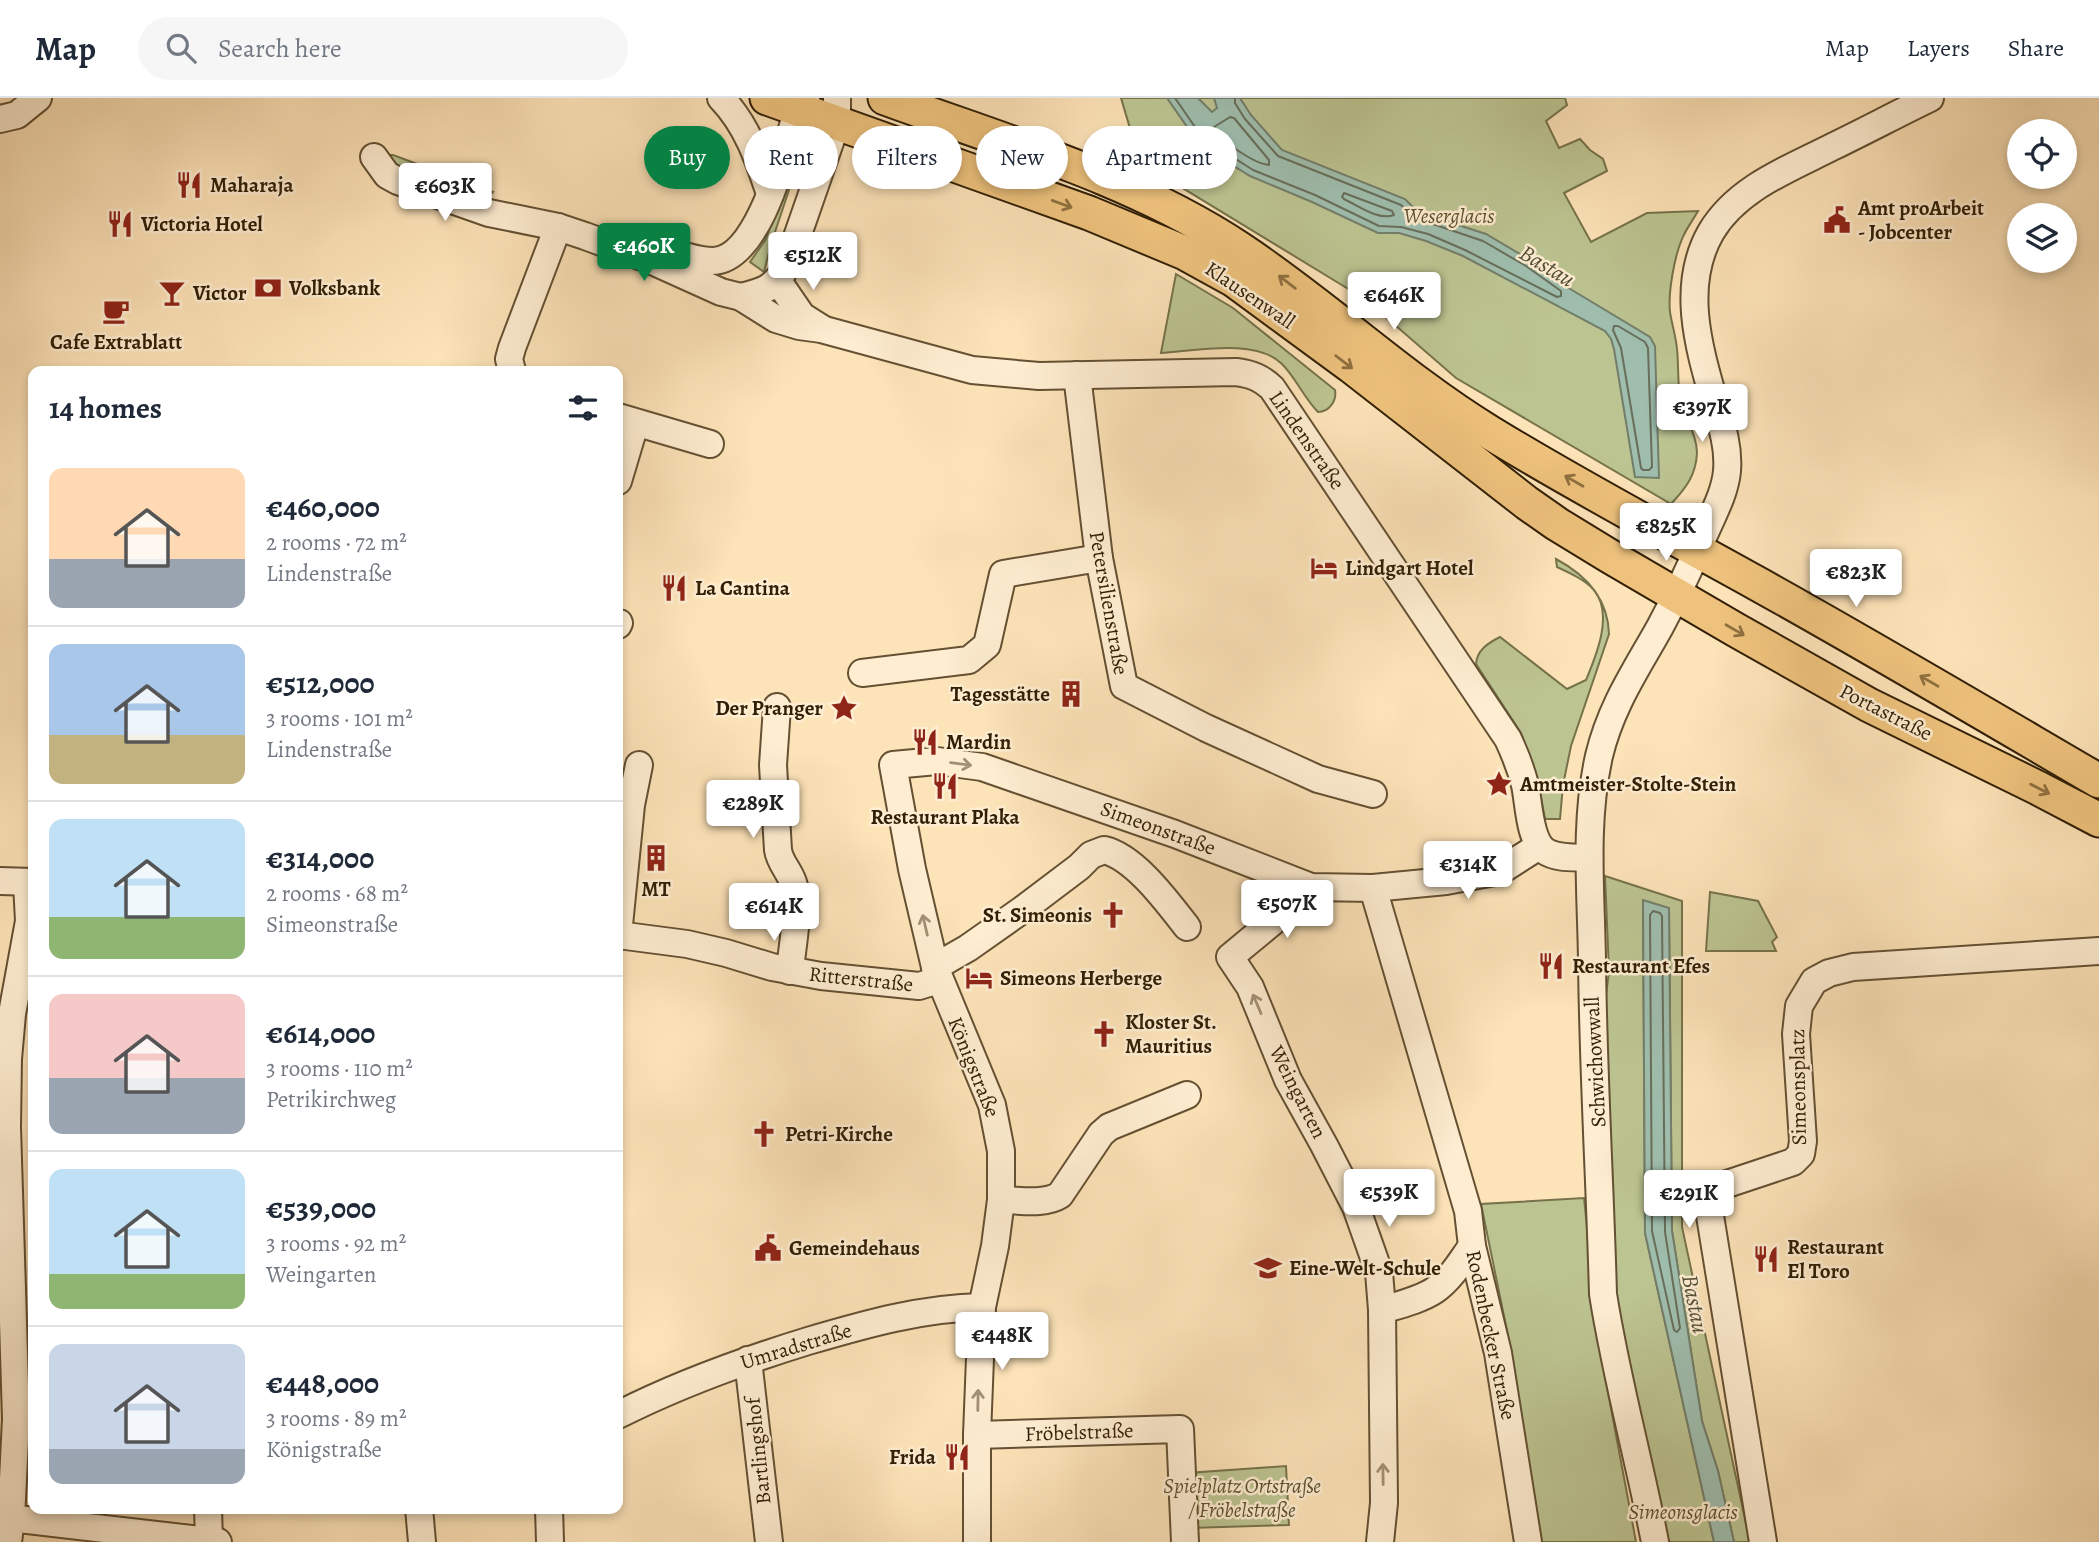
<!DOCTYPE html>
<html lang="en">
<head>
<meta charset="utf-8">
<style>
  body { margin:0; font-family:Alegreya,serif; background:#f6f6f7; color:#1f2937; height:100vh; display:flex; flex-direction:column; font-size:26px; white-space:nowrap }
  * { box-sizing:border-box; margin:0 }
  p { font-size:23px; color:#747a83 }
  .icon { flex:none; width:38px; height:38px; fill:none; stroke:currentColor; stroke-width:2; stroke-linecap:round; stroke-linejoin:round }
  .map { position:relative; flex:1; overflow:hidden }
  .side { position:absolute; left:28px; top:268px; width:595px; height:1148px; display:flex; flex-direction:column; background:#fff; border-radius:14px; box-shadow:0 4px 10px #0003 }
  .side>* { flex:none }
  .hud { position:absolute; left:644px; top:28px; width:665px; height:63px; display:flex; gap:14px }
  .buttons { position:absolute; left:2007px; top:21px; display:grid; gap:14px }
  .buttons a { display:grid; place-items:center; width:70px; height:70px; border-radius:50%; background:#fff; box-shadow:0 4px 10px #0003; font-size:35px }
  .price { position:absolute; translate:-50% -60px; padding:0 16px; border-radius:7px; background:#fff; color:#222; font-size:23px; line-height:46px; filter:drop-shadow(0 2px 4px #0008) }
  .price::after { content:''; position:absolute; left:50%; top:42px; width:21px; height:16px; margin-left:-10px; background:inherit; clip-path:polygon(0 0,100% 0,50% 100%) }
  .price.selected { background:#0b8043; color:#fff }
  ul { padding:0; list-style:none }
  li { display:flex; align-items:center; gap:21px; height:175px; padding:0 21px }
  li+li { border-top:2px solid #e0e1e3 }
  li span { display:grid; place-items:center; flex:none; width:196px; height:140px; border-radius:14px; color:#555 }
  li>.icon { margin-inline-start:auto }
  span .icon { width:84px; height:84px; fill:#fffc; stroke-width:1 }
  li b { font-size:30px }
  h2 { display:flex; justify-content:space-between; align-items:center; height:84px; padding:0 21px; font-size:30px }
  .tag { padding:0 24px; border-radius:32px; background:#fff; box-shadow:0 4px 10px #0003; font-size:24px; line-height:63px }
  .tag.selected { background:#0b8043; color:#fff }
  header { display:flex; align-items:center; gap:42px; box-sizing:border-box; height:98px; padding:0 35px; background:#fff; border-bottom:2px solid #e0e1e3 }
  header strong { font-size:33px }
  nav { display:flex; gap:38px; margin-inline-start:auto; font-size:24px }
  .search { width:490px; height:63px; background:#f6f6f7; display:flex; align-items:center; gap:18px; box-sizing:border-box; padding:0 24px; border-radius:38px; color:#747a83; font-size:26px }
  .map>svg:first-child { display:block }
</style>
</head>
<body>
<header>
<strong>Map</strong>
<div class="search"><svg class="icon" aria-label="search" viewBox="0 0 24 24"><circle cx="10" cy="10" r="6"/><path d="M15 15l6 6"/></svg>Search here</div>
<nav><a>Map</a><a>Layers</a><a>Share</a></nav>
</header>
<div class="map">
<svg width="2099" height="1444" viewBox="0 0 2099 1444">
  <rect width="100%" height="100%" fill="#fde3b8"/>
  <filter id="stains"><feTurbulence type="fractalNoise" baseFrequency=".00286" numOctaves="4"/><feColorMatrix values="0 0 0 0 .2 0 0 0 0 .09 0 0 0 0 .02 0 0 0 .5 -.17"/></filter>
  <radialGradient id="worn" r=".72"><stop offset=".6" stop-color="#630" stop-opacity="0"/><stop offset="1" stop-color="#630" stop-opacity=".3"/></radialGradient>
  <g fill="#bcc491" stroke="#76724b" stroke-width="2">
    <path d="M1121,0H1565L1567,7L1546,23L1559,50L1580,41L1590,52L1603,61L1607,73L1564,95L1591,144L1647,115L1698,113C1693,122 1686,131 1682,141C1674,160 1668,195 1670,214C1672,227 1676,239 1677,251C1679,269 1677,287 1681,305C1685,322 1697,336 1697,355C1696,377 1686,390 1671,406L1456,280L1380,214L1350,192L1140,64Z"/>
    <path d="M388,57H393L493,94L492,95C479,91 459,79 447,89L392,73Z"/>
    <path d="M794,57L800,59L771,146L764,174L750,164L766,141Z"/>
    <path d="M1176,176L1233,210L1335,292C1337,303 1329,314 1318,314C1304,300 1296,280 1282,266C1256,240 1195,253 1161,255Z"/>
    <path d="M1556,461C1586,477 1608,500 1609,536L1571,648L1563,687L1560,721H1545L1538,684L1521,635L1476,566C1477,552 1488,545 1500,539L1567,591L1586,582C1596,558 1614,516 1594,492C1585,482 1570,475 1557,469Z"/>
    <path d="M1605,778L1682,803V1129L1750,1444H1734L1718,1373L1702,1323L1672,1133L1669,811L1643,803L1645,1135L1714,1444H1665L1613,1194L1603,922L1609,873Z"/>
    <path d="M1710,794L1758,803L1777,839L1772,844L1776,853H1706Z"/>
    <path d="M1584,1100L1599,1246L1636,1444H1538L1513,1262L1481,1106Z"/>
    <path d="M1286,1368L1289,1427L1190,1430L1187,1375Z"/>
  </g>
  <g fill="#9fbeae" stroke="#737e6a" stroke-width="2">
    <path d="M1167,0H1198L1212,14L1217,10L1214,0H1240L1251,17L1282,52L1405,101L1418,114L1486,136L1530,162L1562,186L1650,239L1655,248L1659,380L1635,379L1614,251L1611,241L1605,233L1463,158L1426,143L1399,135H1378L1312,104L1250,78L1213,55L1190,33Z"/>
    <path d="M1643,802L1669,810L1672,1133L1702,1323L1718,1373L1734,1444H1714L1645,1135Z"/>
  </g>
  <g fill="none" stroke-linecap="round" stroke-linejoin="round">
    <g stroke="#686e5a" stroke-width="2">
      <path d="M1175,0L1195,29L1217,49L1253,72L1315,97L1379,128L1401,129L1428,136L1465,152L1557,199L1561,198V193L1526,168L1483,143L1415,120L1401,107L1278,58L1245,21L1235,5V0"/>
      <path d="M1230,19L1234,20L1269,62V67C1254,66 1226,45 1214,34V29Z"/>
      <path d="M1344,95L1392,113L1394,117C1379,123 1359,108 1344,101L1342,99Z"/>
      <path d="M1614,228H1618L1645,244L1648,250L1652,369L1649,372H1643L1641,370L1621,250L1613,232Z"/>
      <path d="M1653,813L1660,815L1662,818L1665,1134L1680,1230L1677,1234L1674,1232L1652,1133L1650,817Z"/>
    </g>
    <defs>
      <g id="minor">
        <path d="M721,0C747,27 758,60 770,96"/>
        <path d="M0,21L17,17L38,0"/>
        <path d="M374,59L387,77L398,83L489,115L558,129L585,138L650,162L721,194L741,199L776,221L799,228L821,231L972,272L1039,278L1236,274C1252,276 1261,280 1272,290L1508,641C1515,656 1521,671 1525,687C1529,705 1529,742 1545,753C1557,761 1575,759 1588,760"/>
        <path d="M652,146C671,153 693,163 713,163C760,162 786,48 798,11L806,0"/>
        <path d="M778,183L802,218L821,230"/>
        <path d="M741,199C765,193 773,191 787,168L837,24V0"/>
        <path d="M512,273L509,261L512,250L558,129"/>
        <path d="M1077,277L1099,460L1124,588L1206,630L1318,681L1373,696"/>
        <path d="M618,319L710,346"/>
        <path d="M618,383L635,326"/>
        <path d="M618,527L619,525"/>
        <path d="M862,575L969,562L987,547L1003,476L1099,460"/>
        <path d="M777,609L773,667L778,752C780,766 791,774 794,788C800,812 792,848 790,873"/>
        <path d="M0,783L33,784"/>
        <path d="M1311,789L1282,816L1230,859L1250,889L1288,982L1324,1047L1356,1109L1379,1174L1382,1212L1384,1405L1380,1444"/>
        <path d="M1373,790L1468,1113L1472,1148L1498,1255L1528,1444"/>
        <path d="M618,837L687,846L726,855L772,869L821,878L919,888L939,882"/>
        <path d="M618,837L631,707L639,667"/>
        <path d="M935,869L968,850L1022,812L1079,769L1091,757L1104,752C1135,759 1168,805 1187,829"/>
        <path d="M1001,1102C1020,1102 1044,1107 1060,1097L1101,1036L1109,1029L1187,997"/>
        <path d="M1382,1212C1399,1207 1420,1202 1435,1192C1451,1181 1461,1163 1472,1148"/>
        <path d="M748,1262L769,1444"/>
        <path d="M618,1317C679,1286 743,1263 808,1243C866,1226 922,1210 982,1209"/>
        <path d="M977,1337L1180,1331L1185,1444"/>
        <path d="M208,1410L209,1443"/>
        <path d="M419,1410L422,1444"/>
        <path d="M549,1410L550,1444"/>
        <path d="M0,1419L218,1444"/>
        <path d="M8,1444L11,1421L16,1321L7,1029L8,961L12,916L29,823L27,785"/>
        <path d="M977,1444V1337L982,1209L995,1148L1001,1102V1053L992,1007L935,869L912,771L893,667L937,663L982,669L1175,736L1311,789L1373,790L1446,783L1500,773L1539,748"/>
        <path d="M1655,1444C1639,1361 1616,1279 1603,1196C1600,1084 1593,973 1592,862C1591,793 1584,725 1599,658C1611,608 1636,572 1660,529C1676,499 1691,468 1704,437C1713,416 1725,395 1727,373C1729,349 1722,328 1715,306C1699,250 1680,188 1711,134C1737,90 1789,71 1832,49C1865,33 1897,16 1930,0"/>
        <path d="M1763,1444L1706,1093L1793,1064L1801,1056L1803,1043L1796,936L1799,908L1814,883L1829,875L1853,869L2099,853"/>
      </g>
      <g id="major">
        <path d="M767,0L1089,115L1185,155L1234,182L1351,268L1527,405L1557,426L1611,459L1736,532L1869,607L2038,690L2099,722"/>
        <path d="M885,0C1005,44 1133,80 1240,151C1326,208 1401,280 1489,334C1577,388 1668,436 1758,486C1873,550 1986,617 2099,683"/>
      </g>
    </defs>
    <use href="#minor" stroke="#645032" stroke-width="30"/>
    <use href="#major" stroke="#311f05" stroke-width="37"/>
    <use href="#minor" stroke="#feedd1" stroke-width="26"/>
    <use href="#major" stroke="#eec27c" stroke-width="33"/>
  </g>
  <defs><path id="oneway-shaft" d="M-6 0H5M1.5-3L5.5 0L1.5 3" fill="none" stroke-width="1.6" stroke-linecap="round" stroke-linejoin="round" transform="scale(1.75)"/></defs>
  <g stroke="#907040">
    <use href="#oneway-shaft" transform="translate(1062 106) rotate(20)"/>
    <use href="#oneway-shaft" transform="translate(1287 184) rotate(-143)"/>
    <use href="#oneway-shaft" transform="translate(1344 264) rotate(37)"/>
    <use href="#oneway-shaft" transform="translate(1574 383) rotate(-150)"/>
    <use href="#oneway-shaft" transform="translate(1735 532) rotate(30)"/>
    <use href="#oneway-shaft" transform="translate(1929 583) rotate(-150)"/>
    <use href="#oneway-shaft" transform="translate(2040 691) rotate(27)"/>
  </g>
  <g stroke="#a29075">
    <use href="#oneway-shaft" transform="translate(961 666) rotate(8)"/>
    <use href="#oneway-shaft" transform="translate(925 827) rotate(-103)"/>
    <use href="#oneway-shaft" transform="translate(1257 906) rotate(-113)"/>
    <use href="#oneway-shaft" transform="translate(978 1302) rotate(-89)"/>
    <use href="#oneway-shaft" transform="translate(1383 1376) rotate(-91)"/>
  </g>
  <defs>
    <symbol id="restaurant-bare" viewBox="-9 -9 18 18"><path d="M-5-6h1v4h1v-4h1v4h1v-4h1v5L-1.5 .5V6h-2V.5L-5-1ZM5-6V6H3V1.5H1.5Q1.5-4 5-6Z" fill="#8f2418" stroke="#feedd1" stroke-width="2.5" paint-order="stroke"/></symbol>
    <symbol id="civic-bare" viewBox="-9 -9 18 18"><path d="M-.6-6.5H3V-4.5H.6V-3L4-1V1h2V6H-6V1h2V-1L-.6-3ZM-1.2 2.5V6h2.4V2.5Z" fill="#8f2418" stroke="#feedd1" stroke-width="2.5" paint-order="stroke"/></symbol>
    <symbol id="bank-bare" viewBox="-9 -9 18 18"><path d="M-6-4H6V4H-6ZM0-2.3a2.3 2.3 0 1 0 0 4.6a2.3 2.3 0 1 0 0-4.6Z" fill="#8f2418" stroke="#feedd1" stroke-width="2.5" paint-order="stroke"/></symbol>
    <symbol id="bar-bare" viewBox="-9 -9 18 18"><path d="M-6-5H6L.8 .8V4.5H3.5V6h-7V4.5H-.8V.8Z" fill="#8f2418" stroke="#feedd1" stroke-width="2.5" paint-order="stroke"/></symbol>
    <symbol id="cafe-bare" viewBox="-9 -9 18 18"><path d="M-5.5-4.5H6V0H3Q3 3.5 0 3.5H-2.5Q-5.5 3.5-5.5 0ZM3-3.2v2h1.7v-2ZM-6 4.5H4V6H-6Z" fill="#8f2418" stroke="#feedd1" stroke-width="2.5" paint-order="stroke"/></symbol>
    <symbol id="hotel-bare" viewBox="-9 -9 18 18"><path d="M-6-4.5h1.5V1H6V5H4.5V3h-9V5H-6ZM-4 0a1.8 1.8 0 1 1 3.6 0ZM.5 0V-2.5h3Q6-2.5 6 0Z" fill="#8f2418" stroke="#feedd1" stroke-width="2.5" paint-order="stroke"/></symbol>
    <symbol id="building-bare" viewBox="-9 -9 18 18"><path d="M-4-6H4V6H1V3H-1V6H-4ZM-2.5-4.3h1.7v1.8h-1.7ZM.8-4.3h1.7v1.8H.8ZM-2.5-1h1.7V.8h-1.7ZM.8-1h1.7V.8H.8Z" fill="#8f2418" stroke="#feedd1" stroke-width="2.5" paint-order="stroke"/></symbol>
    <symbol id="sight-bare" viewBox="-9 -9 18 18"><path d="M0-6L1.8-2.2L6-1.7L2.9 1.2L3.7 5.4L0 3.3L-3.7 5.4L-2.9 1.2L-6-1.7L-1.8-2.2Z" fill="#8f2418" stroke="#feedd1" stroke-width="2.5" paint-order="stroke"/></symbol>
    <symbol id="church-bare" viewBox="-9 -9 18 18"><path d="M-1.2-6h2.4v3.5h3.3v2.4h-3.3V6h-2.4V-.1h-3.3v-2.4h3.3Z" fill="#8f2418" stroke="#feedd1" stroke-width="2.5" paint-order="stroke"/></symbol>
    <symbol id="school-bare" viewBox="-9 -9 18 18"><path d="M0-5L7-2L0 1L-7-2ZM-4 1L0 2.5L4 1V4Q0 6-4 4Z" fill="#8f2418" stroke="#feedd1" stroke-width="2.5" paint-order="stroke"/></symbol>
  </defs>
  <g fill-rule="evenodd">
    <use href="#restaurant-bare" x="170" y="68" width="38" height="38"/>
    <use href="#civic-bare" x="1818" y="103" width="38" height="38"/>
    <use href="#restaurant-bare" x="101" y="107" width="38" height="38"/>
    <use href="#bank-bare" x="249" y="171" width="38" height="38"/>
    <use href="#bar-bare" x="153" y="176" width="38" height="38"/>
    <use href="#cafe-bare" x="97" y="194" width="38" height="38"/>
    <use href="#hotel-bare" x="1305" y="451" width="38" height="38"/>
    <use href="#restaurant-bare" x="655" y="471" width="38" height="38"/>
    <use href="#building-bare" x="1052" y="577" width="38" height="38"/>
    <use href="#sight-bare" x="825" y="591" width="38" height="38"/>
    <use href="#restaurant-bare" x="906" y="625" width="38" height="38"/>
    <use href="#sight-bare" x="1480" y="667" width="38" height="38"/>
    <use href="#restaurant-bare" x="926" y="669" width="38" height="38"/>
    <use href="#building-bare" x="637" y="741" width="38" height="38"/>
    <use href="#church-bare" x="1094" y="798" width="38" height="38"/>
    <use href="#restaurant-bare" x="1532" y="849" width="38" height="38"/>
    <use href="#hotel-bare" x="960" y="861" width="38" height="38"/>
    <use href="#church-bare" x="1085" y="917" width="38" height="38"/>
    <use href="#church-bare" x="745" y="1017" width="38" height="38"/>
    <use href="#civic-bare" x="749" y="1131" width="38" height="38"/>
    <use href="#restaurant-bare" x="1747" y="1142" width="38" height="38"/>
    <use href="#school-bare" x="1249" y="1151" width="38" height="38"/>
    <use href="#restaurant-bare" x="938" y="1340" width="38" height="38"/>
  </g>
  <g text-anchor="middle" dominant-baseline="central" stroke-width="5" stroke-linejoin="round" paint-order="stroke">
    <g font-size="21" font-weight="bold" fill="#311f05" stroke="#feedd1" text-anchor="start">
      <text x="210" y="87">Maharaja</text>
      <text x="1858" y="110">Amt proArbeit<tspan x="1858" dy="24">- Jobcenter</tspan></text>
      <text x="141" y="126">Victoria Hotel</text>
      <text x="289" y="190">Volksbank</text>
      <text x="193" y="195">Victor</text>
      <text x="116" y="244" text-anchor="middle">Cafe Extrablatt</text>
      <text x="1345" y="470">Lindgart Hotel</text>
      <text x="695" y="490">La Cantina</text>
      <text x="1050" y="596" text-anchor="end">Tagesstätte</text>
      <text x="823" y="610" text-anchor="end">Der Pranger</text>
      <text x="946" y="644">Mardin</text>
      <text x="1520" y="686">Amtmeister-Stolte-Stein</text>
      <text x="945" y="719" text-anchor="middle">Restaurant Plaka</text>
      <text x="656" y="791" text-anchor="middle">MT</text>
      <text x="1092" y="817" text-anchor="end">St. Simeonis</text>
      <text x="1572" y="868">Restaurant Efes</text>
      <text x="1000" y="880">Simeons Herberge</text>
      <text x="1125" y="924">Kloster St.<tspan x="1125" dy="24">Mauritius</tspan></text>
      <text x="785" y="1036">Petri-Kirche</text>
      <text x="1787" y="1149">Restaurant<tspan x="1787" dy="24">El Toro</tspan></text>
      <text x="789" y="1150">Gemeindehaus</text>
      <text x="1289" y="1170">Eine-Welt-Schule</text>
      <text x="936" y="1359" text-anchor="end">Frida</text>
    </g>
    <g font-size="21" font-style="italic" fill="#5b512f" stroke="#feedd1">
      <text x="1449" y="118">Weserglacis</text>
      <text x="1242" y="1388">Spielplatz Ortstraße<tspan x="1242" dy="24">/ Fröbelstraße</tspan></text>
      <text x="1683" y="1414">Simeonsglacis</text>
    </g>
    <g font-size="21" fill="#311f05" stroke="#feedd1">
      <text transform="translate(1250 197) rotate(34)">Klausenwall</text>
      <text transform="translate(1307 342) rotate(55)">Lindenstraße</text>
      <text transform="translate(1109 505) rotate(80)">Petersilienstraße</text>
      <text transform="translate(1886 614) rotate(27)">Portastraße</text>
      <text transform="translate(1158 730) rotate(20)">Simeonstraße</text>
      <text transform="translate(861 881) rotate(6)">Ritterstraße</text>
      <text transform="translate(1595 964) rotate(-93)">Schwichowwall</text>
      <text transform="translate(974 969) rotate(68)">Königstraße</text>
      <text transform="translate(1798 989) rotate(-91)">Simeonsplatz</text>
      <text transform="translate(1298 994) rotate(63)">Weingarten</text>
      <text transform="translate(1491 1237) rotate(78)">Rodenbecker Straße</text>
      <text transform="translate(796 1248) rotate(-17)">Umradstraße</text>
      <text transform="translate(1079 1334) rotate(-2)">Fröbelstraße</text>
      <text transform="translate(758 1353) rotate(-96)">Bartlingshof</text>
    </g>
    <g font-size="23" font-style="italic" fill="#524f38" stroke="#feedd1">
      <text transform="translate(1547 168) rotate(31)">Bastau</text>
      <text transform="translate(1695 1206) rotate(79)">Bastau</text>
    </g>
  </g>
  <rect width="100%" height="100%" filter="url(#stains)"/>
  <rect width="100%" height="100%" fill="url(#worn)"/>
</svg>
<div class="buttons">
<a><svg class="icon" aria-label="locate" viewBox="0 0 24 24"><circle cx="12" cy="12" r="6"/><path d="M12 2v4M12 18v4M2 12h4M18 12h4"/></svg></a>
<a><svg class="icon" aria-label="layers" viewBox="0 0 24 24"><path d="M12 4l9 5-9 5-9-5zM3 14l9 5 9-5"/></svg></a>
</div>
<b class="price" style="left:445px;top:125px">€603K</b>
<b class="price selected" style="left:644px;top:185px">€460K</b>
<b class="price" style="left:813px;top:194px">€512K</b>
<b class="price" style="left:1394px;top:234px">€646K</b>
<b class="price" style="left:1702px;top:346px">€397K</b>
<b class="price" style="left:1666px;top:465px">€825K</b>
<b class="price" style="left:1856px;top:511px">€823K</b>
<b class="price" style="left:753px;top:742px">€289K</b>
<b class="price" style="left:1468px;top:803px">€314K</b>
<b class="price" style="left:1287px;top:842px">€507K</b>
<b class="price" style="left:774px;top:845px">€614K</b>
<b class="price" style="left:1389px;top:1131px">€539K</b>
<b class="price" style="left:1689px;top:1132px">€291K</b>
<b class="price" style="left:1002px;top:1274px">€448K</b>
<div class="hud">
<a class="tag selected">Buy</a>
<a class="tag">Rent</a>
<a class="tag">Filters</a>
<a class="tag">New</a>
<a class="tag">Apartment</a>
</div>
<section class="side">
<h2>14 homes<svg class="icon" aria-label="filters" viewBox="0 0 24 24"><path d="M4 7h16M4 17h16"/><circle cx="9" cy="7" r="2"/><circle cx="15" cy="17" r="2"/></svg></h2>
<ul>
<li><span style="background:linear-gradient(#ffd9b3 65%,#9aa5b1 0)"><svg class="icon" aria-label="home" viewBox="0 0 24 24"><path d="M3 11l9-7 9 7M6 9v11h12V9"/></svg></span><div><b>€460,000</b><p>2 rooms · 72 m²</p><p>Lindenstraße</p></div></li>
<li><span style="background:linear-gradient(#a9c7e8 65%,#c2b280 0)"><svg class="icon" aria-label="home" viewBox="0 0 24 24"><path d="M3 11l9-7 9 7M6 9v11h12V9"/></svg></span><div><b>€512,000</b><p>3 rooms · 101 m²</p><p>Lindenstraße</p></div></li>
<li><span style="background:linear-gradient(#bfe0f5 70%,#8fb573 0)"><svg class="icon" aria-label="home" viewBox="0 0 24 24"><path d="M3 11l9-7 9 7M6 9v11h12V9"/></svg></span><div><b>€314,000</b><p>2 rooms · 68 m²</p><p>Simeonstraße</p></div></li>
<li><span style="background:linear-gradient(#f6c9c9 60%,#9aa5b1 0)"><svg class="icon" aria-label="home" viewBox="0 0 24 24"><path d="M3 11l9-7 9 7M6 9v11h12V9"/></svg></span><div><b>€614,000</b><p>3 rooms · 110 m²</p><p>Petrikirchweg</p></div></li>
<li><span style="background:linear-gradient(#bfe0f5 75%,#8fb573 0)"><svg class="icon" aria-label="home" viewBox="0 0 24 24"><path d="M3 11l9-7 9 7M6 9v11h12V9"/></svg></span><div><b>€539,000</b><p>3 rooms · 92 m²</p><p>Weingarten</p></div></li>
<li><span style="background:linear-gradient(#c9d6e8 75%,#9aa5b1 0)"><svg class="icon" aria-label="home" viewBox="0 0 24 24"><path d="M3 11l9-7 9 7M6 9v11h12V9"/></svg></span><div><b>€448,000</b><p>3 rooms · 89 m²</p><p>Königstraße</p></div></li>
</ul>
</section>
</div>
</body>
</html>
